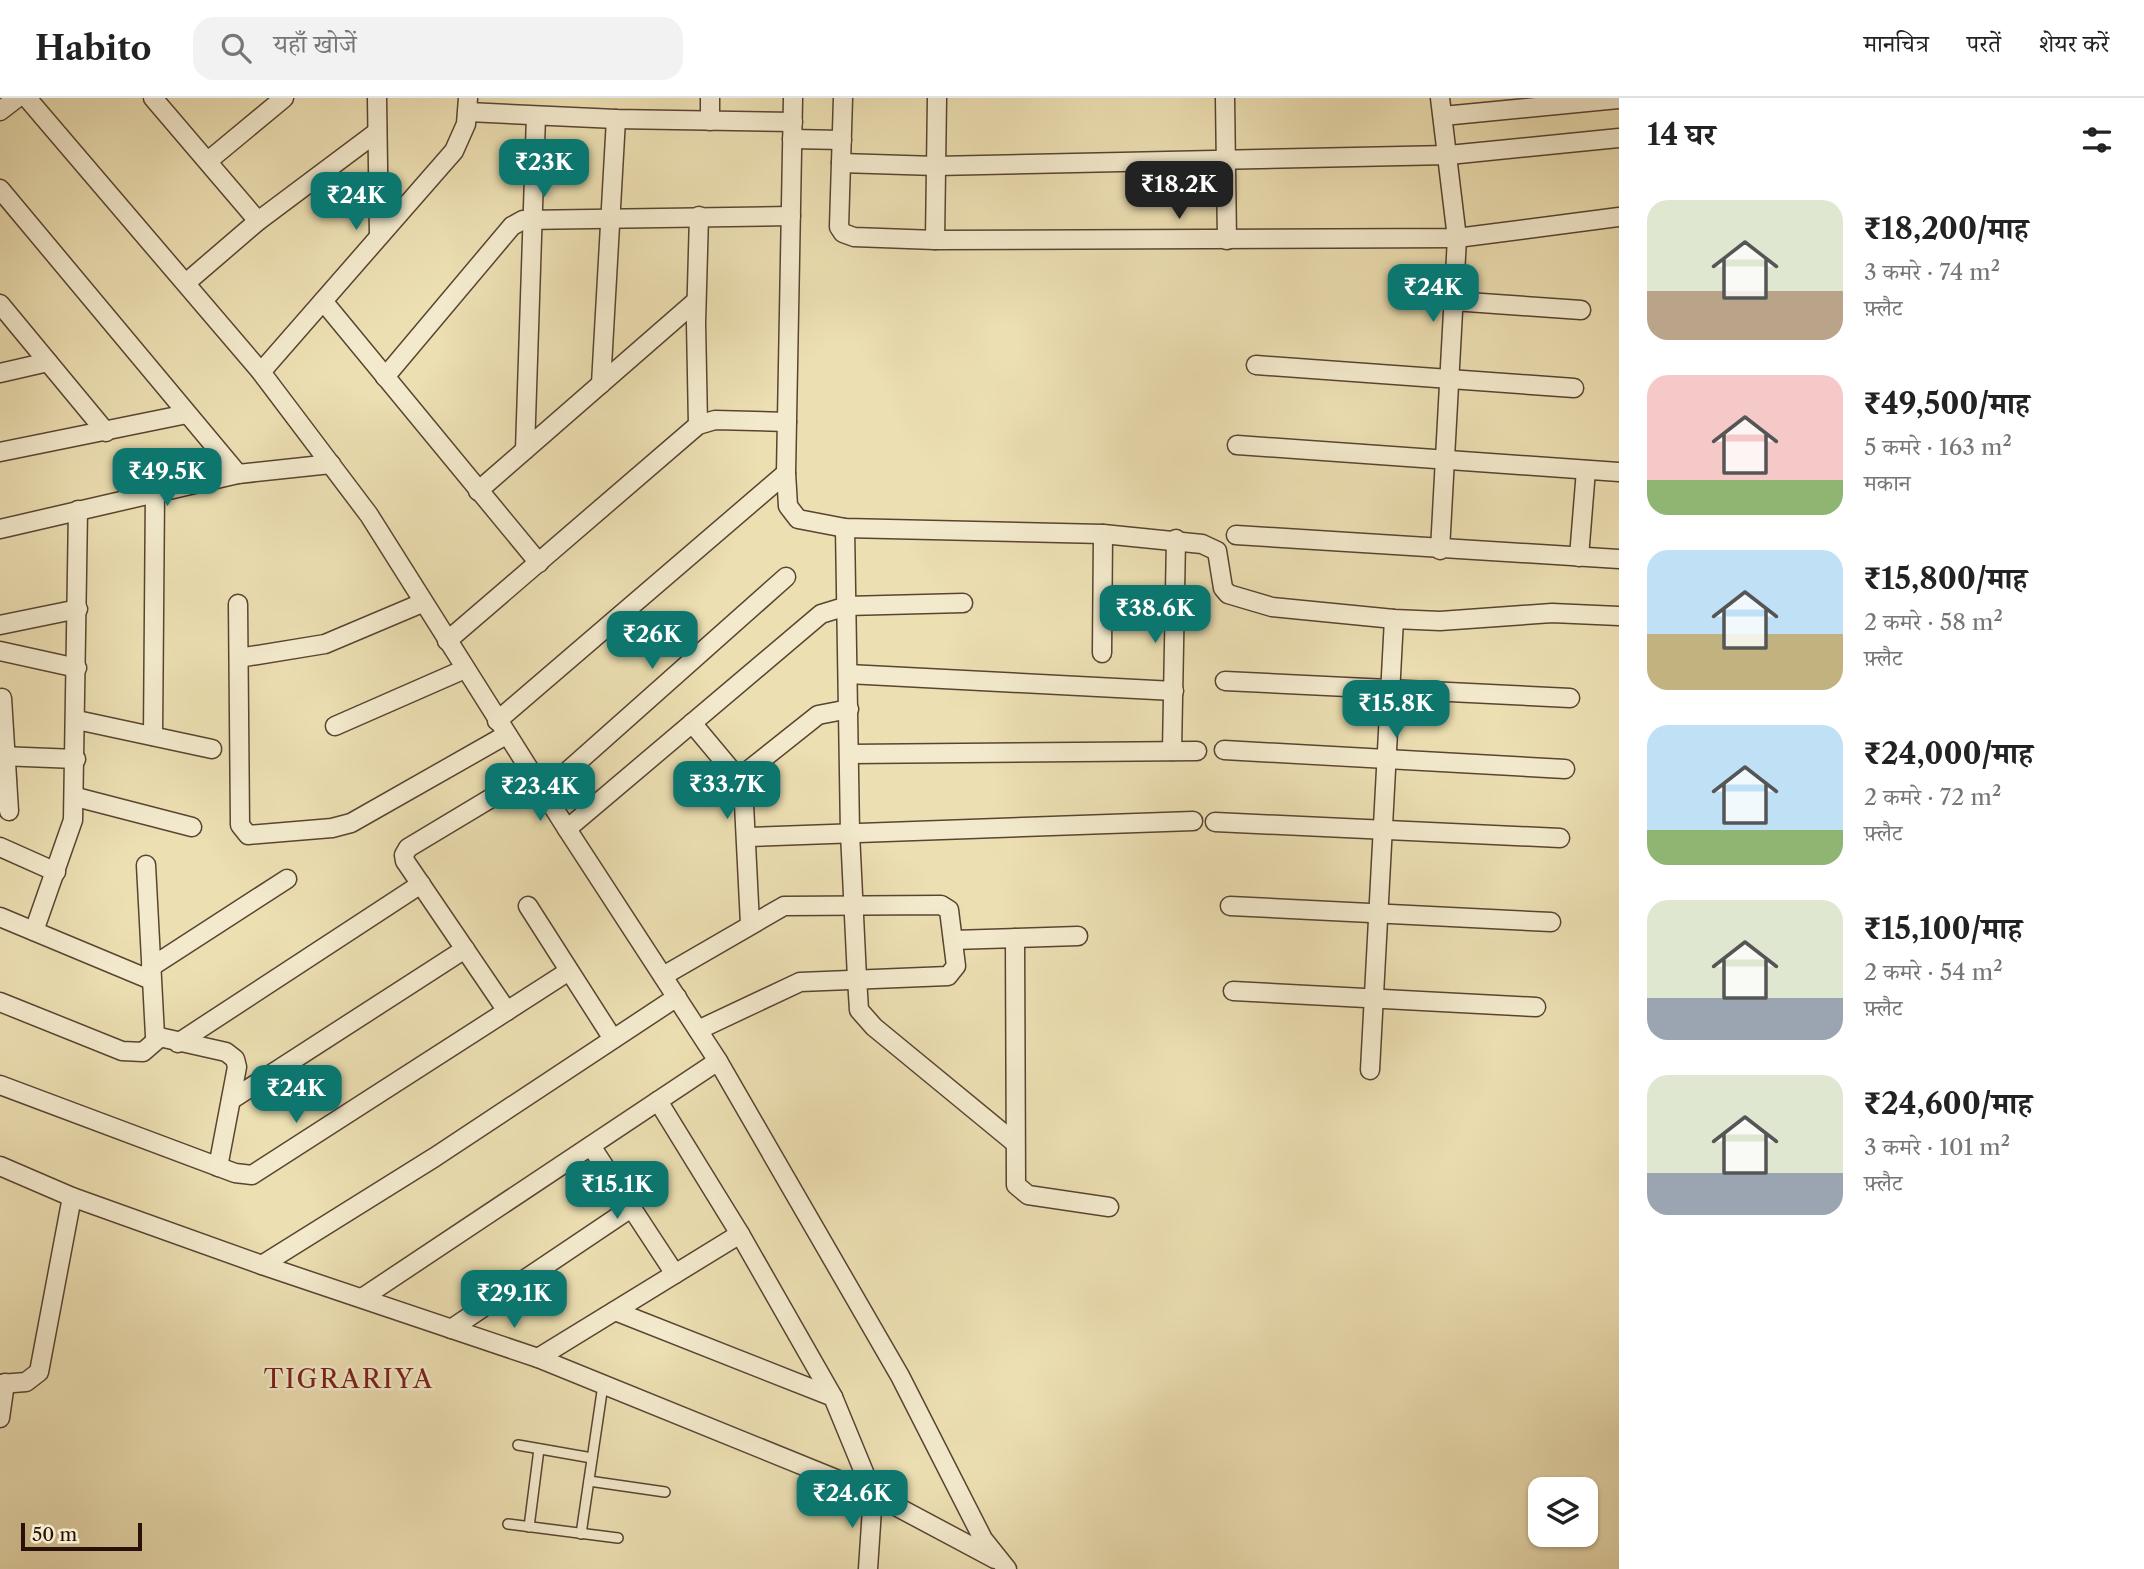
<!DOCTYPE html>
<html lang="hi">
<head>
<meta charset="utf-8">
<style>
  body { margin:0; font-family:"Libre Caslon Text","Noto Serif Devanagari",serif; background:#f2f2f2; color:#222; height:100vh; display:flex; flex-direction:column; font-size:26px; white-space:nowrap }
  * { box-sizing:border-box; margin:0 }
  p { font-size:23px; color:#767676 }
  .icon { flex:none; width:38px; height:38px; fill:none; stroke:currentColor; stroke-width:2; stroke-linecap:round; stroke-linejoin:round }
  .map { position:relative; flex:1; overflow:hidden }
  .panel { display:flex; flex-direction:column; background:#fff; width:525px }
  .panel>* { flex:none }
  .buttons { position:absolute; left:1528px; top:1379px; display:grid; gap:14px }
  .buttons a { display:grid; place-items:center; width:70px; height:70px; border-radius:14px; background:#fff; box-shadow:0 2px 5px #0004; font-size:35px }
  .scale { position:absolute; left:21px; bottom:18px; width:121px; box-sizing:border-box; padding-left:7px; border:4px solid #281108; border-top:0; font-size:19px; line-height:24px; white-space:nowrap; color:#281108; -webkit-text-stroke:5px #f3eacd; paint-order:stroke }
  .price { position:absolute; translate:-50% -60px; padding:0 16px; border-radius:14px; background:#0f766e; color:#fff; font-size:23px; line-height:46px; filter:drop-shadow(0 2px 4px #0008) }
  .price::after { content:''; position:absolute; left:50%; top:42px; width:21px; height:16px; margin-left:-10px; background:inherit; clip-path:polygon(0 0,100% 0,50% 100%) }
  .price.current { background:#222; color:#fff }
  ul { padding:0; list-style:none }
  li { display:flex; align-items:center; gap:21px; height:175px; padding:0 28px }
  li span { display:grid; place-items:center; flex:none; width:196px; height:140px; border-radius:21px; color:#555 }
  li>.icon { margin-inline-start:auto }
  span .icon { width:84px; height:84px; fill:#fffc; stroke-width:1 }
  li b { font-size:30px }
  h2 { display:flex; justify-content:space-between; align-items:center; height:84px; padding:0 28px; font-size:30px }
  header { display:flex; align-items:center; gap:42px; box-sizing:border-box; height:98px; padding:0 35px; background:#fff; border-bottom:2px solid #e0e0e0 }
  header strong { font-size:33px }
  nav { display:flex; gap:38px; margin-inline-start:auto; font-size:24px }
  .search { width:490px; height:63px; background:#f2f2f2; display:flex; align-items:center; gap:18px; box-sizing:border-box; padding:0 24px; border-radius:21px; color:#767676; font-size:26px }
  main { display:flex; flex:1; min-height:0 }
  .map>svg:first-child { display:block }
</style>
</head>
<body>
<header>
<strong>Habito</strong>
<div class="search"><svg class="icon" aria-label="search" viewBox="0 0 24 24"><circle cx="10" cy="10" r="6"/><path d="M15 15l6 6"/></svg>यहाँ खोजें</div>
<nav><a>मानचित्र</a><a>परतें</a><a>शेयर करें</a></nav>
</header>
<main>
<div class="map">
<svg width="1619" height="1471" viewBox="0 0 1619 1471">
  <rect width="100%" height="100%" fill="#ecdfb2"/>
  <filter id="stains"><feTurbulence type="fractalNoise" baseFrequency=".00286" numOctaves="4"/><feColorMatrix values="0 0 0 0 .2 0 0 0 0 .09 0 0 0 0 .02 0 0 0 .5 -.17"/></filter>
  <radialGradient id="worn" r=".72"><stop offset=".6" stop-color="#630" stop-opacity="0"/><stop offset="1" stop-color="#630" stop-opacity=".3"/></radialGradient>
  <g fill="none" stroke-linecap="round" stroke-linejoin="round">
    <defs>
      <g id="lane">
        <path d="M518,1347L592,1360"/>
        <path d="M589,1383L665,1394"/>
        <path d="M508,1426L618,1440"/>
        <path d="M529,1429L539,1351"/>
        <path d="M581,1436L603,1287"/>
      </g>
      <g id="street">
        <path d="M27,0L261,274L369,417L567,731L718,963L900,1278L983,1441L1007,1471"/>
        <path d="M153,0L258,123"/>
        <path d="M377,0L379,138"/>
        <path d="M793,0L786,375L788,408L798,421L845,430L1103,436L1202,446L1217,453L1223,490L1228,496L1272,509L1394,521L1440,523L1552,515L1619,518"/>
        <path d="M843,0L839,129L843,135L854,139L935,142L1457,140L1619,119"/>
        <path d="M1225,0L1227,142"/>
        <path d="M0,13L17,0"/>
        <path d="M468,14L616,21L793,24"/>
        <path d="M1443,18L1619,1"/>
        <path d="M710,23V0"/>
        <path d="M792,41L842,42"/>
        <path d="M208,63L284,0"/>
        <path d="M841,65L936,68L1449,57L1619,40"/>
        <path d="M0,91L238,376"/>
        <path d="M935,142L937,0"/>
        <path d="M187,184L258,123L377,34"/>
        <path d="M323,203L539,465"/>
        <path d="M1453,203L1581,212"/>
        <path d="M0,206L106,334"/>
        <path d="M1256,267L1574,290"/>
        <path d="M261,274L454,53L466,26L468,0"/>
        <path d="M0,275L48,264"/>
        <path d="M385,279L512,128L523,122L791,118"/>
        <path d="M601,286L616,21"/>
        <path d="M698,327L696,225L699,118"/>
        <path d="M1237,347L1619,374"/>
        <path d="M525,352L536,18"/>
        <path d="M0,354L187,316"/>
        <path d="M478,393L696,203"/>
        <path d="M845,430L850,735L857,880L859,912L874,929L1015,1045"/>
        <path d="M0,431L238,376L331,366"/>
        <path d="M1236,437L1619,461"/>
        <path d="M1440,452L1457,140L1440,0"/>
        <path d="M1579,459L1586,372"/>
        <path d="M238,506L240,727L248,737L332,730L351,725L506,637"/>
        <path d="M0,527L78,511"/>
        <path d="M447,543L698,327L715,322L787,324"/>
        <path d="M0,553L77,570"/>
        <path d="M1102,555L1103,436"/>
        <path d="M239,560L325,546L422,505"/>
        <path d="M848,576L1174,593"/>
        <path d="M1225,583L1570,600"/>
        <path d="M2,600L9,713"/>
        <path d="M77,622L212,651"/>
        <path d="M497,623L786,375"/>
        <path d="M692,625L743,686L750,826"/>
        <path d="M335,628L465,571"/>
        <path d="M153,638L155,393"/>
        <path d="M1224,652L1565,671"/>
        <path d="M1172,653L1176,441"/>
        <path d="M850,656L1197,653"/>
        <path d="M0,658L76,661"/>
        <path d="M740,679L818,617L849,611"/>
        <path d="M543,695L786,479"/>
        <path d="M76,699L192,729"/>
        <path d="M1215,724L1560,740"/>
        <path d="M567,731L821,516L847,508L963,505"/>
        <path d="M747,739L1193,723"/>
        <path d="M0,749L56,774"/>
        <path d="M146,767L155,938L226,954L235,961L237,969L218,1069"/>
        <path d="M528,808L613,941"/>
        <path d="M1230,808L1551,824"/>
        <path d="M0,819L151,882"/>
        <path d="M34,833L73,722L78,412"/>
        <path d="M1015,840L1016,1087L1028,1097L1109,1109"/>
        <path d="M953,842L1078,838"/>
        <path d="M151,869L287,781"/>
        <path d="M663,878L784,808L941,807L949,812L956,868L948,878L800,884L698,932"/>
        <path d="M1233,893L1536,909"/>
        <path d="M0,904L122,953L143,954L158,941"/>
        <path d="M507,913L405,763L404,757L408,750L531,676"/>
        <path d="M178,945L421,786"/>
        <path d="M1370,972L1394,521"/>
        <path d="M0,987L235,1075L252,1077L569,873"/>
        <path d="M231,1002L465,851"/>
        <path d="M658,1003L740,1136L833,1299L873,1396L868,1471"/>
        <path d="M591,1048L675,1176"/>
        <path d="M0,1068L72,1099L262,1167L538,1260L873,1396L995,1461"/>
        <path d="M262,1167L435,1059L677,899"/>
        <path d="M362,1200L718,963"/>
        <path d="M615,1213L833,1299"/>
        <path d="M451,1231L631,1110"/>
        <path d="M538,1260L740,1136"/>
        <path d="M0,1286L26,1284L39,1274L72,1099"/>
        <path d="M0,1320L5,1285"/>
      </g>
    </defs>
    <use href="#lane" stroke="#594432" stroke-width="12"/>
    <use href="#street" stroke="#594432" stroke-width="21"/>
    <use href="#lane" stroke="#f3eacd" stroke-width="9"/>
    <use href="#street" stroke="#f3eacd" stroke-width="18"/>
  </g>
  <g text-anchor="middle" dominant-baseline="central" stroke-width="5" stroke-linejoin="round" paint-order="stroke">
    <g font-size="26" letter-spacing="2" fill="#7a1f14" stroke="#f3eacd">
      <text x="349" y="1281">TIGRARIYA</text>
    </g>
  </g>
  <rect width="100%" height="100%" filter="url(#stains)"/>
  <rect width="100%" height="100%" fill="url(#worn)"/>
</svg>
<div class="buttons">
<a><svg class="icon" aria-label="layers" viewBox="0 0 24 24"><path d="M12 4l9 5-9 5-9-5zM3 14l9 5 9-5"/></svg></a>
</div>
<div class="scale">50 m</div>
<b class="price" style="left:544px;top:101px">₹23K</b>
<b class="price current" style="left:1179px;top:123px">₹18.2K</b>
<b class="price" style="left:356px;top:134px">₹24K</b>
<b class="price" style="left:1433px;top:226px">₹24K</b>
<b class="price" style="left:167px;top:410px">₹49.5K</b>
<b class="price" style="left:1155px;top:547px">₹38.6K</b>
<b class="price" style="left:652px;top:573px">₹26K</b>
<b class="price" style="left:1396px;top:642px">₹15.8K</b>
<b class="price" style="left:727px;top:723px">₹33.7K</b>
<b class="price" style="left:540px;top:725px">₹23.4K</b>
<b class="price" style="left:296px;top:1027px">₹24K</b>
<b class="price" style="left:617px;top:1123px">₹15.1K</b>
<b class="price" style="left:514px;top:1232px">₹29.1K</b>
<b class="price" style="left:852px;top:1432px">₹24.6K</b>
</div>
<section class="panel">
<h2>14 घर<svg class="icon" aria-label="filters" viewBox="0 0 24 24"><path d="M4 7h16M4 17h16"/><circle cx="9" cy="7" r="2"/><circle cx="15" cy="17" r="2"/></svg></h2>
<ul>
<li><span style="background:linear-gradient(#dfe7d0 65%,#b9a48a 0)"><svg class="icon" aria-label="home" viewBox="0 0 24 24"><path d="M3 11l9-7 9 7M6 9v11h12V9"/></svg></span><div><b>₹18,200/माह</b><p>3 कमरे · 74 m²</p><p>फ़्लैट</p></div></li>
<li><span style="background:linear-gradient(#f6c9c9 75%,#8fb573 0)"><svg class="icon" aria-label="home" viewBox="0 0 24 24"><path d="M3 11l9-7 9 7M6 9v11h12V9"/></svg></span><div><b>₹49,500/माह</b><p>5 कमरे · 163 m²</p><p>मकान</p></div></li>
<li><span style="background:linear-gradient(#bfe0f5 60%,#c2b280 0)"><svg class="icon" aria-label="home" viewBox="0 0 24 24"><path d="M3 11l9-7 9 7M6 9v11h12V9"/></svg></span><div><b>₹15,800/माह</b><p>2 कमरे · 58 m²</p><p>फ़्लैट</p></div></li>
<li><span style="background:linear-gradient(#bfe0f5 75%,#8fb573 0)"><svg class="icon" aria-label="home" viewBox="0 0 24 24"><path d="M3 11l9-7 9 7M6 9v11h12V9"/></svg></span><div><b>₹24,000/माह</b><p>2 कमरे · 72 m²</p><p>फ़्लैट</p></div></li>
<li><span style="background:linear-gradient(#dfe7d0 70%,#9aa5b1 0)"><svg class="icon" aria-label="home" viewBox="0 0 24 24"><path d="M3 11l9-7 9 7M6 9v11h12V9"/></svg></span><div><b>₹15,100/माह</b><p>2 कमरे · 54 m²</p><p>फ़्लैट</p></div></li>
<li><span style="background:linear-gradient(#dfe7d0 70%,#9aa5b1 0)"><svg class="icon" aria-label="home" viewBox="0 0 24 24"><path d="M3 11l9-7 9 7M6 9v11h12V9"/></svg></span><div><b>₹24,600/माह</b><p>3 कमरे · 101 m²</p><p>फ़्लैट</p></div></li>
</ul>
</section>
</main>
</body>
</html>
